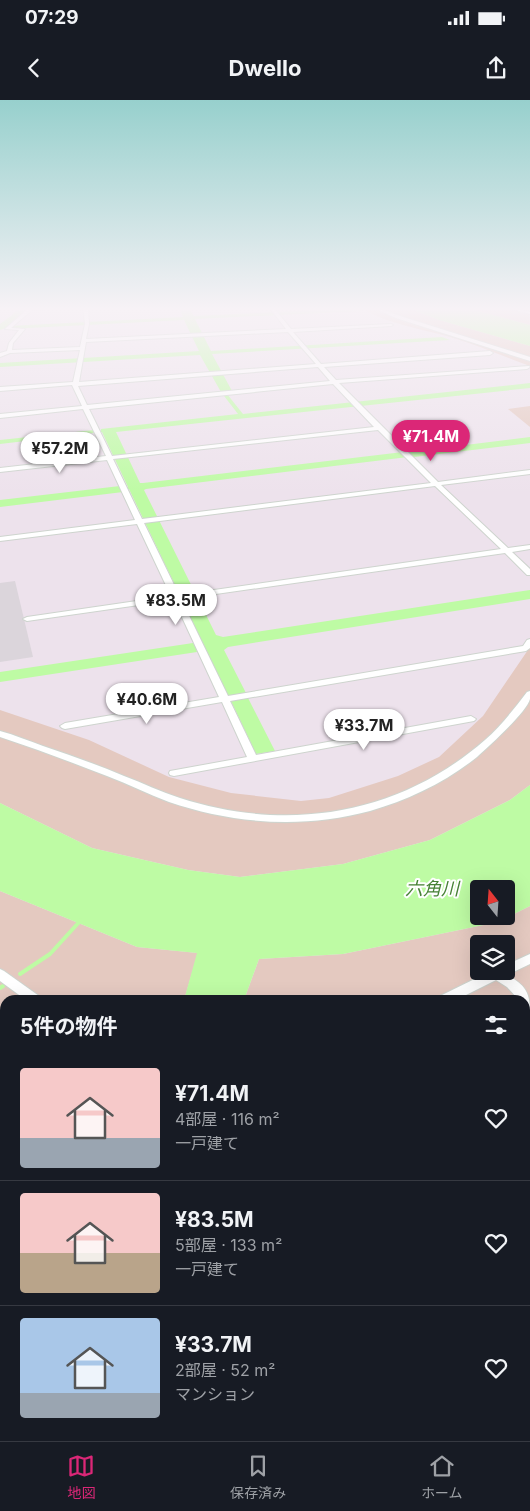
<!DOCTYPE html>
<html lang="ja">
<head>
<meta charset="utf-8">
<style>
  body { margin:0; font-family:Inter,"Noto Sans JP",sans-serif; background:#242831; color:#f1f3f6; height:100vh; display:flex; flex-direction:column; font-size:19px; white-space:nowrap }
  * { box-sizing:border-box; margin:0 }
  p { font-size:16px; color:#9ea1a6 }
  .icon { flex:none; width:28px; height:28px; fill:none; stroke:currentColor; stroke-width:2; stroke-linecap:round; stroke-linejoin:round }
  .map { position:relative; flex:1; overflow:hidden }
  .sheet { position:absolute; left:0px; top:895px; width:530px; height:446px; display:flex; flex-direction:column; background:#171b24; border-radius:15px 15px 0 0; box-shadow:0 5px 20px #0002 }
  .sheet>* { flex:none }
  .needle { width:32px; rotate:343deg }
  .tools { position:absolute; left:470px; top:780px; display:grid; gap:10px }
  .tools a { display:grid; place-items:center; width:45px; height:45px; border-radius:5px; background:#171b24; box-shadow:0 5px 20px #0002; font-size:25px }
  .price { position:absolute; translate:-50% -42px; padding:0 11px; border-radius:18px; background:#fff; color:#222; font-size:16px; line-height:32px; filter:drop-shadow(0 1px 2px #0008) }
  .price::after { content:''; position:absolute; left:50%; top:30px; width:15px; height:11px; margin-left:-8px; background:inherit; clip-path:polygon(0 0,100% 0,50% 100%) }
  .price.current { background:#db2777; color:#fff }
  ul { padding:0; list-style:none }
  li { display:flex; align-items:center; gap:15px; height:125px; padding:0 20px }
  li+li { border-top:1px solid #363941 }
  li span { display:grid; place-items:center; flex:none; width:140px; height:100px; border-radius:5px; color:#555 }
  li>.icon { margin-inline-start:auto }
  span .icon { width:60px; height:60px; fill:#fffc; stroke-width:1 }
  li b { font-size:21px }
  h2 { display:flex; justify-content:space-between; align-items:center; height:60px; padding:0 20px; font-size:21px }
  .status { display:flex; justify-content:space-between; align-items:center; height:35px; padding:0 25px; background:#171b24; direction:ltr }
  .status svg { height:14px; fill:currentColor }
  header { display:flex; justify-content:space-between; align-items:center; height:65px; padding:0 20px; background:#171b24; font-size:22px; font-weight:700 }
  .tab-bar { display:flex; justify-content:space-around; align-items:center; height:70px; border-top:1px solid #363941; background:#171b24; font-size:14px; color:#9ea1a6 }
  .tab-bar a { display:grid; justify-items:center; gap:2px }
  .tab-bar .current { color:#db2777 }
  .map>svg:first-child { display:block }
</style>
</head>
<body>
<div class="status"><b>07:29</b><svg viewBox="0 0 49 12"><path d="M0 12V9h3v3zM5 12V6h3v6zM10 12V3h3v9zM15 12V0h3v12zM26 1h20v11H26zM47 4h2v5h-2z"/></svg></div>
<header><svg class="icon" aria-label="back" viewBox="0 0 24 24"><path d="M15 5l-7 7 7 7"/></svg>Dwello<svg class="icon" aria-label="share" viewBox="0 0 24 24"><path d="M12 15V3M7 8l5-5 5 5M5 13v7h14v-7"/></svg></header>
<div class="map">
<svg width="530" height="1341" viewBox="0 0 530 1341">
  <rect width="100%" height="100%" fill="#ede2ec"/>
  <g fill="#dbd5db">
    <path d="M15,481L33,557L0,562V483Z"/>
    <path d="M0,929L5,933V1019H0Z"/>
  </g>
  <g fill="#e4c9c0" fill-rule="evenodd">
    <path d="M359,207H406L439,220L530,246V266C503,256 477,245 450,237C418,228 387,224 359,207Z"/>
    <path d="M464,207H529L530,225Z"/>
    <path d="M530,306V327L508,309Z"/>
    <path d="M530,547V685L510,700L430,740L343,764L240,777L188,770L92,748L0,703V610L89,640L169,677L231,693L301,701L329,698L398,676L439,657L483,616Z"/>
    <path d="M0,791L137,847L198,853L184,900H5V933L0,929Z"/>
    <path d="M530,806V903L525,905V900H244L259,859L343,854L498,822ZM479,844H506V871H479Z"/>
  </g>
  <g fill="#befba4" fill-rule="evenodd">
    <path d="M19,207H30L9,226L183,217L179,207H188L194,216L358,208L363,211L195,219L211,251L442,237L450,240L212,254L232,291L227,294L243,314L530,283V288L116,332L140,383H143L403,352L405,354H410L409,352L530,337V343L414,357L406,355L408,357L146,389L144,390L216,535L223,537L530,490V499L228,547L224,550L246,593L239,595L242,599L248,598L275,651L256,654L231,601L237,600L228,596L204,546L196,548L197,552L0,582V572L193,543L195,546L203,544L129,389H123V392L0,407V400L120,386L122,388L128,387L102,332L0,344V340L94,330L95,331H101V329L238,314L221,292L200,255L0,267V263L199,251L184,220L8,229L9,227L0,230V224L12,215Z"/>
    <path d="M406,207H464L530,225V246L439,220Z"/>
    <path d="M530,685V806L498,822L343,854L259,859L244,900H184L197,853L137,847L0,791V703L92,748L188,770L240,777L343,764L430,740L510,700ZM479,789H506V816H479Z"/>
  </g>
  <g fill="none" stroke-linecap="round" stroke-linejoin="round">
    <g stroke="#befba4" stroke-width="4">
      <path d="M20,874L50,854L81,820"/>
      <path d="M0,888L3,886"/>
      <path d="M0,1029L5,1028"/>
    </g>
    <path stroke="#befba4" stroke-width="5" d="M0,1029L3,1028"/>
    <defs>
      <g id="minor">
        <path d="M62,207H88L89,224L86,239L286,229L269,207H273L291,229L391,224L393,225L391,226L293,232L321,264L490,251L493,253L490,255L324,267L336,280L529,266L530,267L527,269L339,283L438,382L530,370V374L441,385L508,448L530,445V449L512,452L530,469V475H527L505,453L181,499L228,596L523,546L527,540L530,539V548L526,551L230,601L256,655L471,616L476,619L474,621L174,676L170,675L169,673L170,671L247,657L222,602L65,629L62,628L60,626L65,623L219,597L174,500L27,521L23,519L27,517L171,496L137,424L0,441V437L135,420L107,360L0,372V368L106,356L83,309L0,318V314L82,306L72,285L0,291V287L73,282L80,250L10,253L0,257V253L7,251L9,243L19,230L5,229L29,208ZM83,208L85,224L80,247L12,250L13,243L25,229L11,228L32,210ZM288,232L316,264L79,282L86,242ZM318,267L330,281L87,305L78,286ZM333,284L374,327L112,356L89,309ZM378,330L431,383L142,419L113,359ZM435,386L501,449L179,495L144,423Z"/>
        <path d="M371,207H376L400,216L530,257V261L396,218Z"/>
        <path d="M505,207H510L530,212V214Z"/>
        <path d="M530,591C530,594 530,596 530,599C527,612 488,647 477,657C446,682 408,700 370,711C303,729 234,724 169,702C148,694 128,684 107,676C71,662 36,649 0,637V631C15,635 29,641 43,646C70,655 98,665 124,676C143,683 161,692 180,698C288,733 399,715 485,640C501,626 514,609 527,592Z"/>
        <path d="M530,854V864L507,875C525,885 530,892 530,912L525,910V900H519L507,887L496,880L456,900H438L440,896L491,871H506V865Z"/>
        <path d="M0,869L4,871L39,896L41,900H26L0,881Z"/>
        <path d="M0,916L5,918V930L0,928Z"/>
        <path d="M530,1017V1029L525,1030V1018Z"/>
        <path d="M530,1234V1250L525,1251V1235Z"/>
        <path d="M0,1235L5,1236V1250L0,1251Z"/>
        <path d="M28,1336H68L66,1341H26Z"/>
      </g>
    </defs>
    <use href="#minor" stroke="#ced4ce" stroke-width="2"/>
    <use href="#minor" fill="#fff" fill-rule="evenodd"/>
  </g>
  <linearGradient id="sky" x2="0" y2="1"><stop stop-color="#97d0cd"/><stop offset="0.53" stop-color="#f7f2f6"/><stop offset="1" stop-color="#f7f2f6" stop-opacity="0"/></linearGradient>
  <rect width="530" height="394" fill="url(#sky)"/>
  <g text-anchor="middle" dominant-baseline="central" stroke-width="4" stroke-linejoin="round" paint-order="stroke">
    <g font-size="18" font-style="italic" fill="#468135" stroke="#fff">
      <text x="432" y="788">六角川</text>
    </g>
  </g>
</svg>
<div class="tools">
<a><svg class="needle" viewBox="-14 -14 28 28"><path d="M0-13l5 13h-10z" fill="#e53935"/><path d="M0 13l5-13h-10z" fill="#9ea1a6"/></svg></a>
<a><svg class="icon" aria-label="layers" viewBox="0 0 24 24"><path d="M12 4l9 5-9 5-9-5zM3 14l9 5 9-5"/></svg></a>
</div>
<b class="price current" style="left:431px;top:362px">¥71.4M</b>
<b class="price" style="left:60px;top:374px">¥57.2M</b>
<b class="price" style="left:176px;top:526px">¥83.5M</b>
<b class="price" style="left:147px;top:625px">¥40.6M</b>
<b class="price" style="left:364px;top:651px">¥33.7M</b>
<section class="sheet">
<h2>5件の物件<svg class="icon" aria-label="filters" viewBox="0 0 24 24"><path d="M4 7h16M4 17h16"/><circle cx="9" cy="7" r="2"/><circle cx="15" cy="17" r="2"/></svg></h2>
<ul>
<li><span style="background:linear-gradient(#f6c9c9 70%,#9aa5b1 0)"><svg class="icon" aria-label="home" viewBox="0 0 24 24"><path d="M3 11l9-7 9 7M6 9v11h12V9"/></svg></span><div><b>¥71.4M</b><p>4部屋 · 116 m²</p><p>一戸建て</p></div><svg class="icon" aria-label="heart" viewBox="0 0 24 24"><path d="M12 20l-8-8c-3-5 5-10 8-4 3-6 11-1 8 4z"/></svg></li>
<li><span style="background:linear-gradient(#f6c9c9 60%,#b9a48a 0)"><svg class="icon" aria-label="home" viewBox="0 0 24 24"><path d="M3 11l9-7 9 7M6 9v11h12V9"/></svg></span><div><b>¥83.5M</b><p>5部屋 · 133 m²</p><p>一戸建て</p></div><svg class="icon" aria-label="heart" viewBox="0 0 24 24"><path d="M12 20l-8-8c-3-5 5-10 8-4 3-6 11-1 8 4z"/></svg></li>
<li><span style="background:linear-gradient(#a9c7e8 75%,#9aa5b1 0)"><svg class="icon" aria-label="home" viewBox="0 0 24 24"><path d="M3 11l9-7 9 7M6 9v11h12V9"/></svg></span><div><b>¥33.7M</b><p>2部屋 · 52 m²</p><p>マンション</p></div><svg class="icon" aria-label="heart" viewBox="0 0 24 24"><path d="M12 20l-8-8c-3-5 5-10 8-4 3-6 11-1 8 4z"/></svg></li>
</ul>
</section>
</div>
<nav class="tab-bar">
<a class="current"><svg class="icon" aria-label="map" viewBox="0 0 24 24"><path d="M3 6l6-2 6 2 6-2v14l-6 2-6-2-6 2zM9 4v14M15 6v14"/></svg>地図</a>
<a><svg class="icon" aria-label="saved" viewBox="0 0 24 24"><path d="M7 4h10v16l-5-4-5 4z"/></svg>保存済み</a>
<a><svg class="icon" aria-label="home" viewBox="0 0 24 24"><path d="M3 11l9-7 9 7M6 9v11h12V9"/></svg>ホーム</a>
</nav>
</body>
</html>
